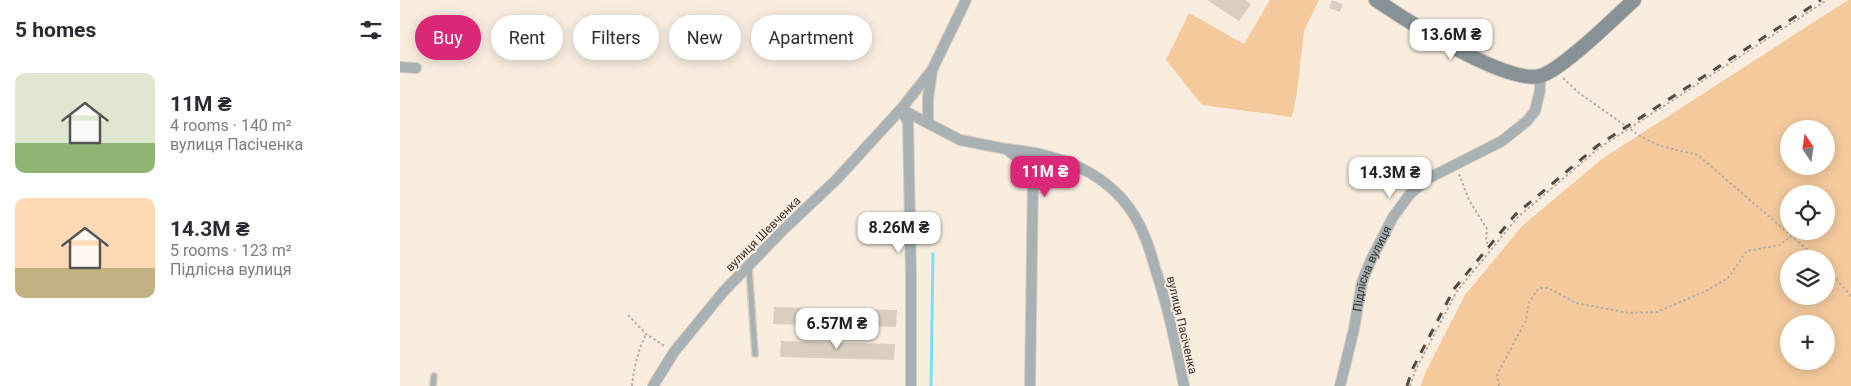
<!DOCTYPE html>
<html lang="en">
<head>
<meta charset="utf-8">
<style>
  body { margin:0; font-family:Roboto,sans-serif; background:#f7f7f7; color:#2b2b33; height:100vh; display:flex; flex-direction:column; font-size:19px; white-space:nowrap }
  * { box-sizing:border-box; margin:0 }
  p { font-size:16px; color:#7c7c81 }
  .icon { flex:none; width:28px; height:28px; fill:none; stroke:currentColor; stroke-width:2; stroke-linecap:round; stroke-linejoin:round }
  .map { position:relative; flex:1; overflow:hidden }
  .side { display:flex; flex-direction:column; background:#fff; width:400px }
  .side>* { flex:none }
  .banner { position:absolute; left:15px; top:15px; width:475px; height:45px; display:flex; gap:10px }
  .needle { width:32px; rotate:347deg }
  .fabs { position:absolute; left:1380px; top:120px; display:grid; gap:10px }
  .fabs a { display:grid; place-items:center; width:55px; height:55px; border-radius:50%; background:#fff; box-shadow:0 2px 12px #0003; font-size:25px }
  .price { position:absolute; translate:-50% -42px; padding:0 11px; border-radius:10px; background:#fff; color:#222; font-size:16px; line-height:32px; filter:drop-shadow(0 1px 2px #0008) }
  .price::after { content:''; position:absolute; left:50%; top:30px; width:15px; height:11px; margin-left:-8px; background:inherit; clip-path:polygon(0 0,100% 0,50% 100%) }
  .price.active { background:#db2777; color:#fff }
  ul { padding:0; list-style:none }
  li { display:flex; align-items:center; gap:15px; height:125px; padding:0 15px }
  li span { display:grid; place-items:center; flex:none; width:140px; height:100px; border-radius:10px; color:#555 }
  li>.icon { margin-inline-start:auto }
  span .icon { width:60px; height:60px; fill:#fffc; stroke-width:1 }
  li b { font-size:21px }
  h2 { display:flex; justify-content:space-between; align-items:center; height:60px; padding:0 15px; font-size:21px }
  .pill { padding:0 18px; border-radius:22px; background:#fff; box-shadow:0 2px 12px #0003; font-size:18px; line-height:45px }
  .pill.active { background:#db2777; color:#fff }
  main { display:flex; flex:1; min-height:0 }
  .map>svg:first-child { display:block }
</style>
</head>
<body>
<main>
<section class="side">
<h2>5 homes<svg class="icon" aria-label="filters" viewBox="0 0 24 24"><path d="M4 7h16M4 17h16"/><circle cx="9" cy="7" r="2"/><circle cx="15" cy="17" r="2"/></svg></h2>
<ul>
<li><span style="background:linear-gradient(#dfe7d0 70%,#8fb573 0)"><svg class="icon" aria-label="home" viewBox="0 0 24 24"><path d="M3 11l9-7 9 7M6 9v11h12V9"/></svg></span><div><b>11M ₴</b><p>4 rooms · 140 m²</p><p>вулиця Пасіченка</p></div></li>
<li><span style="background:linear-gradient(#ffd9b3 70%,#c2b280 0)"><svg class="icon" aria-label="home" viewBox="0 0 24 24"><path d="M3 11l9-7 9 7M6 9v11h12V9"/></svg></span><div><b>14.3M ₴</b><p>5 rooms · 123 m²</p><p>Підлісна вулиця</p></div></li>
</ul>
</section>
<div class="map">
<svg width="1451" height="386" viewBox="0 0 1451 386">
  <rect width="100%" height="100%" fill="#f9ede0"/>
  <g fill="#f4ca9d" fill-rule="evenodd">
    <path d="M870,0H919L904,31L897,92L892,117L802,105L766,60L789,13L844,44Z"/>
    <path d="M1448,0H1451V386H1021L1025,373L1065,295L1122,226L1202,159ZM1389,129H1426V166H1389ZM1389,194H1426V231H1389ZM1389,259H1426V296H1389ZM1389,324H1426V361H1389Z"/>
  </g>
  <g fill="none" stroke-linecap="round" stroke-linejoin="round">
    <path stroke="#7ae0f7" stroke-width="3" d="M531,386L533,254"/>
  </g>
  <g fill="#dacec1">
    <path d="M807,0H845L851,4L839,21Z"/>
    <path d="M932,0L943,4L940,12L929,8Z"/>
    <path d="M374,307L497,310L496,327L373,324Z"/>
    <path d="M381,341L495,344L494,360L380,357Z"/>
  </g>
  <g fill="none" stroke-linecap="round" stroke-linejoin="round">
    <defs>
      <g id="service">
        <path d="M349,267L355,354"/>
        <path d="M33,386L34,376"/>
      </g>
      <g id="minor">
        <path d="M0,67L16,68"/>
        <path d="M501,109L560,140L606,149L631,168L633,176L630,386"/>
        <path d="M501,110L508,122L511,274V386"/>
        <path d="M528,123V98L532,71"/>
        <path d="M607,149C665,154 721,177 744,235C749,246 752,257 755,268C768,306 776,346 784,386"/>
        <path d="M253,386L274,352L324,291L382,231L436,180L501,109L532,70L566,0"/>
        <path id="s1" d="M940,386L954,329L962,282L972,258L993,217L1010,194L1029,178L1102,141L1127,121L1135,111L1140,90V76"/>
      </g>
      <path id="secondary" d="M976,0C1007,21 1105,84 1140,76C1161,71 1215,17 1234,0"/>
    </defs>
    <use href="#service" stroke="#d6cbbf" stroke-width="8"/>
    <use href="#minor" stroke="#d6cbbf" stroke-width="12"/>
    <use href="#secondary" stroke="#d6cbbf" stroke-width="16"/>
    <g stroke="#b7ada3" stroke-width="2" stroke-dasharray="2.5 2.5" stroke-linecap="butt">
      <path d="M1163,78L1179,93L1240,136L1260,146L1298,155L1418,259"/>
      <path d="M1059,174L1069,200L1087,229L1086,240L1090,251"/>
      <path d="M1426,268L1451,296"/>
      <path d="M228,315L246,334L266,347"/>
      <path d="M232,386C234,367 238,351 246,334"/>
      <path d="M1010,386L1015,371L1057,291L1118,217L1199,148L1427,0"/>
      <path d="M1099,386L1097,375L1126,320L1129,302L1139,288H1148L1176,303L1229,313L1257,312L1308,290L1328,278L1347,251L1380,245L1392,235"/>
    </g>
    <use href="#service" stroke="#a8b1b3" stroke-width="5"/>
    <use href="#minor" stroke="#a8b1b3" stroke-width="10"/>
    <use href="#secondary" stroke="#869295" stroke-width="14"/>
    <path stroke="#504b45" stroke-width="3" stroke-dasharray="9 9" stroke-linecap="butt" d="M1007,386L1012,370L1054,289L1115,215L1197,146L1421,0"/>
  </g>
  <g text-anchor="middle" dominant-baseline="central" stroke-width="4" stroke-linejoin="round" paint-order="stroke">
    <g font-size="12" fill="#34302b" stroke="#f9ede0">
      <text transform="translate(363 234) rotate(-45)">вулиця Шевченка</text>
      <text stroke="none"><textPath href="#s1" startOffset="122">Підлісна вулиця</textPath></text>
      <text transform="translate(782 325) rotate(77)">вулиця Пасіченка</text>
    </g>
  </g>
</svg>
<div class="fabs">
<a><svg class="needle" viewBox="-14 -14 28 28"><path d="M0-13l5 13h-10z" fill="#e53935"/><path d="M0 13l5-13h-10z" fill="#7c7c81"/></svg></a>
<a><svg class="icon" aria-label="locate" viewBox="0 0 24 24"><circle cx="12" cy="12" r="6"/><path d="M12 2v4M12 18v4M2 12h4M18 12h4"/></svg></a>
<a><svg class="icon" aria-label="layers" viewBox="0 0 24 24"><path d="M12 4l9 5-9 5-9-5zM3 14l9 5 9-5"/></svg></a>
<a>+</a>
</div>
<b class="price" style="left:1051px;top:61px">13.6M ₴</b>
<b class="price active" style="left:645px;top:198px">11M ₴</b>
<b class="price" style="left:990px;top:199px">14.3M ₴</b>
<b class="price" style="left:499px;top:254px">8.26M ₴</b>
<b class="price" style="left:437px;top:350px">6.57M ₴</b>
<div class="banner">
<a class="pill active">Buy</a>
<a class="pill">Rent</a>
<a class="pill">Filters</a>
<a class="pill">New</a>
<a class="pill">Apartment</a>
</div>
</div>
</main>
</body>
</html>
